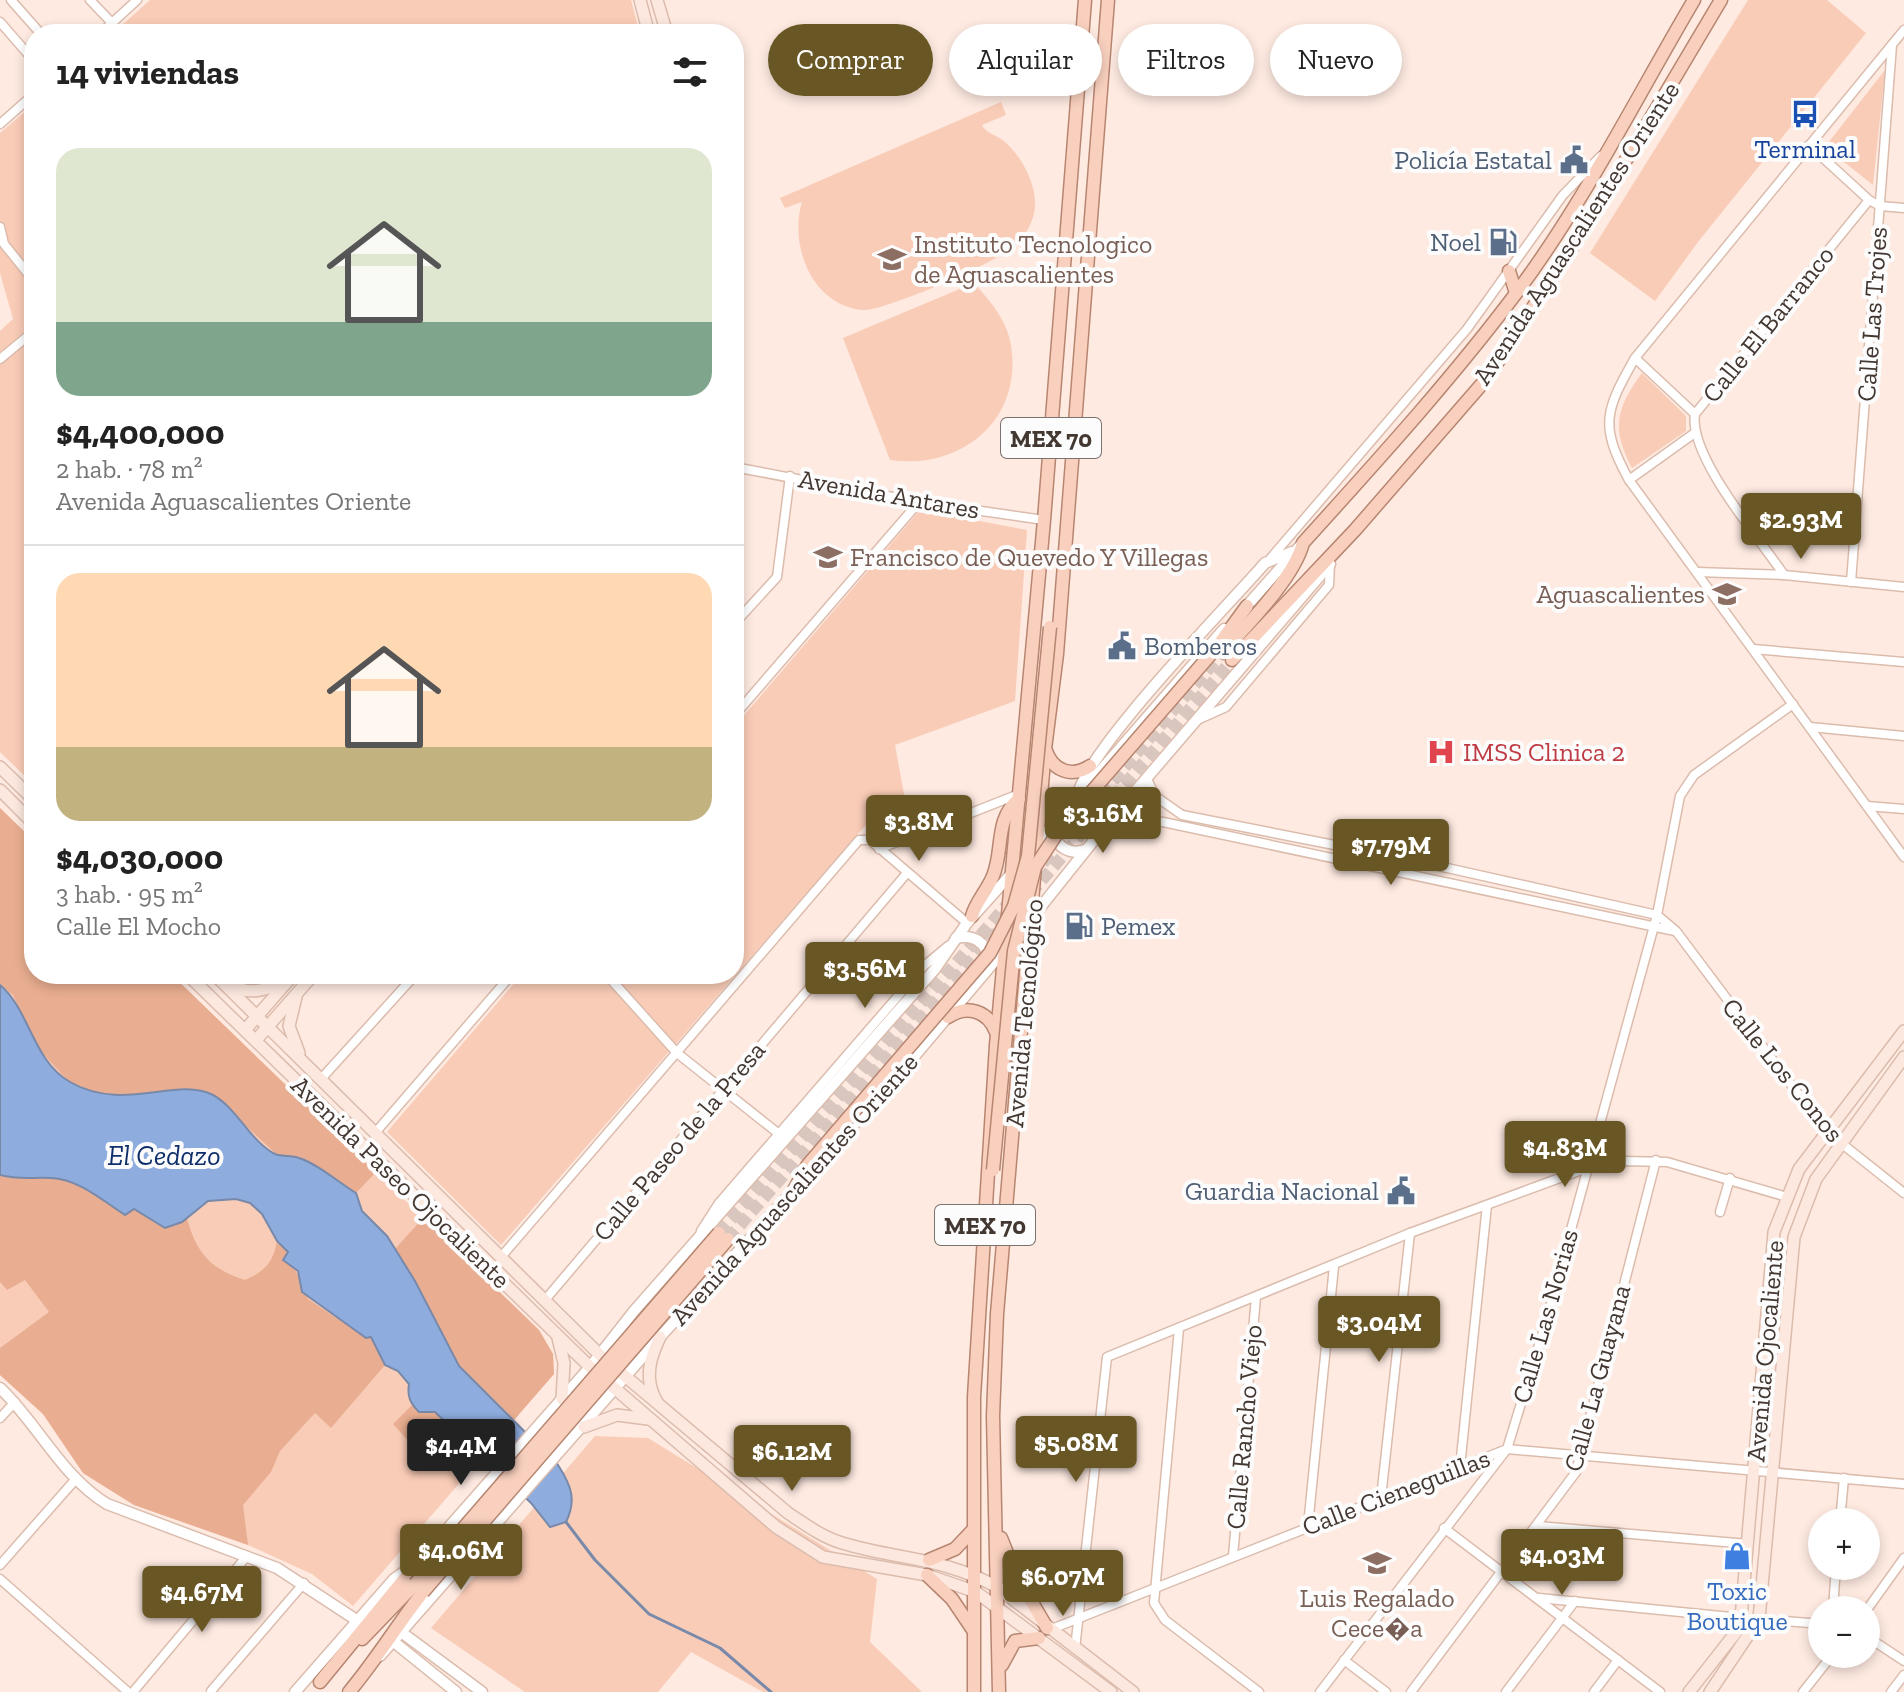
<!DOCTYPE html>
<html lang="es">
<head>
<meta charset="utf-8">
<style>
  body { margin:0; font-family:"Zilla Slab",serif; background:#f6f6f6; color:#222; height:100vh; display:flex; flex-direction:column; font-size:30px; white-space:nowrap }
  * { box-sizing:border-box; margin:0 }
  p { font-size:26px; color:#767676 }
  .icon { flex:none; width:44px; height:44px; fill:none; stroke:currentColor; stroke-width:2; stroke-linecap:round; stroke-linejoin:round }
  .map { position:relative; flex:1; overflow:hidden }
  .panel { position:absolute; left:24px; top:24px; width:720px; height:960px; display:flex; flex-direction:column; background:#fff; border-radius:32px; box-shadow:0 4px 12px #0003 }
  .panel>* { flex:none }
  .guide { position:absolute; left:768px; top:24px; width:760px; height:72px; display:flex; gap:16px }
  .controls { position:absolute; left:1808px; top:1508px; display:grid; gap:16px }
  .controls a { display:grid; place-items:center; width:72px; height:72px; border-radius:50%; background:#fff; box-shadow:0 4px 12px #0003; font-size:40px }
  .price { position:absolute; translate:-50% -68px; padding:0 18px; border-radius:8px; background:#685725; color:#fff; font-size:26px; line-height:52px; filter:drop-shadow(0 2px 4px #0008) }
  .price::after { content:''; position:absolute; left:50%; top:48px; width:24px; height:18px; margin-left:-12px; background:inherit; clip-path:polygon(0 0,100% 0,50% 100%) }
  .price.active { background:#222; color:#fff }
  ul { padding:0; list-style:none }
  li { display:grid; align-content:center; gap:16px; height:424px; padding:0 32px }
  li+li { border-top:2px solid #e0e0e0 }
  li span { display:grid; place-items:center; height:248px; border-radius:24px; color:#555 }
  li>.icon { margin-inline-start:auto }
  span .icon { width:144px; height:144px; fill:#fffc; stroke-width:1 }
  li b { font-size:34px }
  h2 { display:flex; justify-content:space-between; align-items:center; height:96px; padding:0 32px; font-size:34px }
  .chip { padding:0 28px; border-radius:36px; background:#fff; box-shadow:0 4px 12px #0003; font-size:28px; line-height:72px }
  .chip.active { background:#685725; color:#fff }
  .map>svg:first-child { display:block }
</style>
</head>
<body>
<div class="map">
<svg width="1904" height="1692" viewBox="0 0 1904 1692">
  <rect width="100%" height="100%" fill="#feeae1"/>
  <g fill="#f9ccb7">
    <path d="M150,0H631L640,34H112Z"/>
    <path d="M1748,0H1827L1866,33L1698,242L1655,301L1590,253Z"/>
    <path d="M1885,70L1873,185L1825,147Z"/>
    <path d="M1001,102L1006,115L982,125C986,134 998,135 1005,142C1021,156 1034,180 1035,201C1036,217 1028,232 1017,244C1000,261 884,312 862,310C811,305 789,244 802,202L785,208L780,198Z"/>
    <path d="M34,104V785L0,752V331L13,319L0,273V133Z"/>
    <path d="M974,283C990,301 1007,320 1011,345C1023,421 960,470 890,460L843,338Z"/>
    <path d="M1642,373L1686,416V431L1632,468C1611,429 1616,408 1642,373Z"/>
    <path d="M920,510L1027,530L1015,701L895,745L906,805L864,827L501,1245L387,1132L522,974H734V727Z"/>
    <path d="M0,808L34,841V974H171L539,1330L553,1354L554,1374L353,1606L312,1574L248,1545L134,1505L83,1473L43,1414L0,1375Z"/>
    <path d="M595,1436L648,1438L877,1579L870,1642L922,1692H763L691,1652L658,1692H525L431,1628Z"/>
  </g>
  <g fill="#e9ae91">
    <path d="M0,808L34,841V974H171L376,1172L356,1193L300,1158L276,1154L214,1096L192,1089L106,1097L68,1081L34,1044L13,995L0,985Z"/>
    <path d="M0,1175C19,1180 32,1177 51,1178C79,1179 103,1201 125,1215L134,1209L165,1228L187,1218C196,1252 210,1269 245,1280C265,1271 273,1263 277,1241L288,1253L308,1299L366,1338L371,1337L385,1365L331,1428L315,1413L280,1451L271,1472L243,1505L248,1545L134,1505L83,1473L43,1414L0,1375V1348L49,1312L25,1280L7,1290L0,1282Z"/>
    <path d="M423,1218L539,1330L553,1354L554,1374L514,1420L459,1366L395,1249Z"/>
    <path d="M412,1405L419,1412H435L482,1457L475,1465L469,1460L427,1462L393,1424Z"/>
  </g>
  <path fill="#8eacde" stroke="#7889aa" stroke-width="2" d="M0,985C30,1010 32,1060 70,1082C124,1113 176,1076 213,1095C237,1108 250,1141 275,1154C282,1157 291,1155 299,1158C318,1164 338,1182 356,1193L362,1211L387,1236L415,1281L459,1366L558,1465C571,1485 577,1500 566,1522L550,1527L531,1503L435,1412H419C410,1403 407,1396 409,1384L398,1371L385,1365L371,1337L366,1338L302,1292L298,1271L283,1260L288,1252L277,1241L262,1214L250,1203L236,1199L208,1201L182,1222L165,1228L134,1209L125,1215C103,1201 79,1179 51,1178C32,1177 19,1180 0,1175Z"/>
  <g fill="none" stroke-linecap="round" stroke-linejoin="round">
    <path stroke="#7889aa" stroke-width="3" d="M566,1522L595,1560L649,1614L720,1648L771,1692"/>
    <g stroke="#d9c6be" stroke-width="12" stroke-dasharray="12 6" stroke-linecap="butt">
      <path d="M1043,863L1223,652"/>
      <path d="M1030,894L1232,660"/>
      <path d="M719,1233L1013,898"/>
      <path d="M728,1239L1000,928"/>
    </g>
    <defs>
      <g id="minor">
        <path d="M11,0L41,34"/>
        <path d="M90,0L112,23"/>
        <path d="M0,22L34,61"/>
        <path d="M1904,30L1635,358C1605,411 1599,425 1629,480L1904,857"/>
        <path d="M100,34L137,0"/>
        <path d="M0,124L34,94"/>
        <path d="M1809,145L1869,200L1880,206L1904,208"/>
        <path d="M0,227L4,244L34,281"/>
        <path d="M1635,358L1695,414"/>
        <path d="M0,359L34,331"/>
        <path d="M734,467L919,502L1044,520"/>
        <path d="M1629,480L1696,432"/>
        <path d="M734,514H737"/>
        <path d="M1270,559L1467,329L1563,195L1601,156"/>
        <path d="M1697,572L1784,575L1904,587"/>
        <path d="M1784,575C1760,539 1688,456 1695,414L1869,200"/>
        <path d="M1851,582L1892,45"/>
        <path d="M734,624L777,577L790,476"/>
        <path d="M1753,649L1904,662"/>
        <path d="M734,716L919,502"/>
        <path d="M1197,720L1226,707L1329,585L1330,564"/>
        <path d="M1810,727L1904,736"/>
        <path d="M1147,779L1155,796L1182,815L1416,861L1657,915L1676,931L1826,1131L1904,1193"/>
        <path d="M1867,806L1904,809"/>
        <path d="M1106,828L1136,820L1163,822L1675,931"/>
        <path d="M879,849L1019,794"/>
        <path d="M606,974L677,1053L779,1134"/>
        <path d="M321,1079L416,974"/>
        <path d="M375,1133L512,974"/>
        <path d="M1720,1212L1730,1178"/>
        <path d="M701,1231L719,1203L924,966L948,946"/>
        <path d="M501,1257L859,840H870L967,923"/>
        <path d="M545,1300L907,873"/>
        <path d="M1179,1328L1154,1603L1165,1620L1259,1692"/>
        <path d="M0,1418L15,1402"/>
        <path d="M1460,1467L1487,1205"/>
        <path d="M1381,1498L1410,1233"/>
        <path d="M1840,1522L1844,1478"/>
        <path d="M1308,1526L1334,1266"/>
        <path d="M1538,1526L1748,1544"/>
        <path d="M1444,1528L1660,1692"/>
        <path d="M1233,1556L1256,1297"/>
        <path d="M0,1565L75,1480"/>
        <path d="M0,1579L128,1692"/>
        <path d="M1539,1598L1741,1618"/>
        <path d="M1833,1610L1836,1566"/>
        <path d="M1866,1611L1904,1558"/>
        <path d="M1759,1619L1822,1624"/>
        <path d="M1049,1630L1507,1449L1904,1484"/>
        <path d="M1866,1636L1904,1661"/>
        <path d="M1075,1649L1107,1357L1410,1233L1587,1168L1623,1161L1667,1162L1787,1197"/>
        <path d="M1344,1660L1386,1692"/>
        <path d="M211,1691L304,1583"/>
        <path d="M133,1692L247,1556"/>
        <path d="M1320,1692L1507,1449L1543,1332L1657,915L1680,796L1694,775L1793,704"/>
        <path d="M1411,1692L1576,1472L1656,1160"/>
        <path d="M1506,1692L1575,1601"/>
        <path d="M1594,1692L1618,1660"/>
        <path d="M1803,1692L1833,1654"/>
        <path d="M1891,1692L1904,1675"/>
      </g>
      <g id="tertiary">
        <path d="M1244,609L1300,546"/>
        <path d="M1077,798C1083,753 1228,606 1265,563L1292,552"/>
        <path d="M1054,832C1057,848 1070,855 1085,850"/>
        <path d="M1035,846L1224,629"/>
        <path d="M1031,919L1103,829L1330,564"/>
        <path d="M956,938C974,934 986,942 989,960"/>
        <path d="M0,1388C38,1424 62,1477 107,1504L277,1568L358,1621"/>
        <path d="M397,1629L482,1692"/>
        <path d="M389,1638L456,1692"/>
        <path d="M380,1656L660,1337L890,1085L1005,949"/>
        <path d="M295,1692L394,1579L419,1561L590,1367L634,1311L935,969L967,923L1012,873"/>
      </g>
      <g id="secondary">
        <path d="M640,0L649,34"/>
        <path d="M657,0L667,34"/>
        <path d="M0,767L34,800"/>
        <path d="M0,790L34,824"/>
        <path d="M187,974L590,1367L776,1527L823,1557L927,1575L976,1592L1111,1692"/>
        <path d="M214,974L600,1355L788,1513C806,1525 822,1537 842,1543C898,1560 943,1557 997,1587L1133,1692"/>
        <path d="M229,984C251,997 266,989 288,981"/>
        <path d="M296,997L289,1026L299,1053"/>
        <path d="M245,1030L294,974"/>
        <path d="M256,1040L314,974"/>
        <path d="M558,1338L564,1363L562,1399"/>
        <path d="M657,1402C644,1380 649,1360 660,1337"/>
        <path d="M584,1427L617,1415L648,1419"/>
        <path d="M1689,1692L1737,1631L1741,1618L1774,1232L1799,1169L1904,1031"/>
        <path d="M1710,1692L1759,1619L1794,1237L1816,1179L1904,1057"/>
      </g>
      <g id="primary">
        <path d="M1509,271L1516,293"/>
        <path d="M1217,647L1247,606"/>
        <path d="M1223,652C1247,625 1294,578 1303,543C1376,462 1451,380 1517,292C1585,201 1636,98 1694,0"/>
        <path d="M1232,660L1355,530L1488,377L1598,207L1721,0"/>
        <path d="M1046,751C1053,771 1072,778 1090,766"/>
        <path d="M972,916C976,901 987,891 993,876C1004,850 994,819 1019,799"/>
        <path d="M948,1017C967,1004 988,1011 996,1032"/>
        <path d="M794,1190L807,1166L837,1131"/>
        <path d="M1001,1538L1015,1573L1047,1628"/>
        <path d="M929,1560L955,1549L973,1530"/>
        <path d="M927,1575L952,1599L973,1630"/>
        <path d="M362,1639L415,1584"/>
        <path d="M1002,1665L1015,1641L1039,1638"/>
        <path d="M320,1682L419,1561"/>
        <path d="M349,1692C376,1660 397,1625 423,1592"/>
        <path d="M974,1692V1397L996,1045L1044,520L1085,0"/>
        <path d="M999,1692L993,1416L997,1314L1045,749L1057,654L1108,0"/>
      </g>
    </defs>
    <use href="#minor" stroke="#dbbcad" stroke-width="11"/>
    <use href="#tertiary" stroke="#dbbcad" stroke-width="13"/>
    <use href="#secondary" stroke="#dbbcad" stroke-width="14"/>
    <use href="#primary" stroke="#b78671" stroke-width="15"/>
    <use href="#minor" stroke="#fff" stroke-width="8"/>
    <use href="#tertiary" stroke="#fff" stroke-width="10"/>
    <use href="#secondary" stroke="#fce8df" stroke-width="11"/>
    <use href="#primary" stroke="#f9d0be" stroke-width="12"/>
    <defs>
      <g id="primary-bridge">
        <path d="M837,1131L990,953L1014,906L1028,856L1050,627"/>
        <path d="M993,1170L1014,951L1035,867L1062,826L1217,647"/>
        <path d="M415,1584L719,1233"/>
        <path d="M423,1592L728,1239"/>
      </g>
    </defs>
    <use href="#primary-bridge" stroke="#b78671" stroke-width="15" stroke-linecap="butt"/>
    <use href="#primary-bridge" stroke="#f9d0be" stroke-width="12"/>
  </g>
  <defs>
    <symbol id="bus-bare" viewBox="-9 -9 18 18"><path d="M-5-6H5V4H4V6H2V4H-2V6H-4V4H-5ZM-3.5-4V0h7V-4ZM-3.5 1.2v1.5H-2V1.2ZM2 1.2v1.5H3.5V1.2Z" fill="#1a4fb4" stroke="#fcfcfc" stroke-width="2.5" paint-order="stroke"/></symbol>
    <symbol id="civic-bare" viewBox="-9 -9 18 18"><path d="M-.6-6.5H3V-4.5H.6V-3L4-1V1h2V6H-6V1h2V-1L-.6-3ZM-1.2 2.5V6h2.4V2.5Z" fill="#5c6f8a" stroke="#fcfcfc" stroke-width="2.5" paint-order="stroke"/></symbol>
    <symbol id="fuel-bare" viewBox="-9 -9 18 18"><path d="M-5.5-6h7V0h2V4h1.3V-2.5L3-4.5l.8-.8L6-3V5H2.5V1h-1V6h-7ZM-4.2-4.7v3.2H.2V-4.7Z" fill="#5c6f8a" stroke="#fcfcfc" stroke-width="2.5" paint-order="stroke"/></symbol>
    <symbol id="university-bare" viewBox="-9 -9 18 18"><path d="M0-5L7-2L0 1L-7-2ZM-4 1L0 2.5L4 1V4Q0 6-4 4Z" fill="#8d6e63" stroke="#fcfcfc" stroke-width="2.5" paint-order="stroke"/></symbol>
    <symbol id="school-bare" viewBox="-9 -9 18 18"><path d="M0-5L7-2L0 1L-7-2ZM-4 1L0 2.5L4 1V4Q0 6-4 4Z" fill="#8d6e63" stroke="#fcfcfc" stroke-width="2.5" paint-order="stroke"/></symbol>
    <symbol id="hospital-bare" viewBox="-9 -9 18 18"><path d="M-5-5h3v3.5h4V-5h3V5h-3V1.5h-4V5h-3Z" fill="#e0444e" stroke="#fcfcfc" stroke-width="2.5" paint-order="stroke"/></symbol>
    <symbol id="shop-bare" viewBox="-9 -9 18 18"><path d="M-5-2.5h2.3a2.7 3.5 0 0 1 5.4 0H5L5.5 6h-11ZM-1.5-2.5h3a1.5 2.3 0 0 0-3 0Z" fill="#3f7fe0" stroke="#fcfcfc" stroke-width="2.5" paint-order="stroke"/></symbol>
  </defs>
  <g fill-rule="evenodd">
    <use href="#bus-bare" x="1785" y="94" width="40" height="40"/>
    <use href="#civic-bare" x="1554" y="140" width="40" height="40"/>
    <use href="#fuel-bare" x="1483" y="222" width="40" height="40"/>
    <use href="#university-bare" x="872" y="239" width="40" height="40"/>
    <use href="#school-bare" x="808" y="537" width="40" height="40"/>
    <use href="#university-bare" x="1707" y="574" width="40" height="40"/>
    <use href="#civic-bare" x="1102" y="626" width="40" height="40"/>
    <use href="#hospital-bare" x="1421" y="732" width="40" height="40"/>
    <use href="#fuel-bare" x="1059" y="906" width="40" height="40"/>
    <use href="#civic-bare" x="1381" y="1171" width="40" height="40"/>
    <use href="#shop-bare" x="1717" y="1536" width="40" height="40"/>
    <use href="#school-bare" x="1357" y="1543" width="40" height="40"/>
  </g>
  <g text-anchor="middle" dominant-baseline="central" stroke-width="8" stroke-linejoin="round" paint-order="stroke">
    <g fill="#fcfcfc" stroke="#7a726e" stroke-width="2">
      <rect x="1001" y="418" width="100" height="40" rx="6"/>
      <rect x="935" y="1205" width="100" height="40" rx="6"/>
    </g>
    <g font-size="24" font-weight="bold" fill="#433731">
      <text x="1051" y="438">MEX 70</text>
      <text x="985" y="1225">MEX 70</text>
    </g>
    <g font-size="26" fill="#164399" stroke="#fcfcfc">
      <text x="1805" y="149">Terminal</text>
    </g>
    <g font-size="26" fill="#4e5e75" stroke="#fcfcfc" text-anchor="end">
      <text x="1552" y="160">Policía Estatal</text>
      <text x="1481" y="242">Noel</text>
      <text x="1144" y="646" text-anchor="start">Bomberos</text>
      <text x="1101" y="926" text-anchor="start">Pemex</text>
      <text x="1379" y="1191">Guardia Nacional</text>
    </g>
    <g font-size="26" fill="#433731" stroke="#fcfcfc">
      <text transform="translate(1576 233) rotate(-57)">Avenida Aguascalientes Oriente</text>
      <text transform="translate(1872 314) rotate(-86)">Calle Las Trojes</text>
      <text transform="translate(1768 324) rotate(-51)">Calle El Barranco</text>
      <text transform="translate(889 494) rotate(10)">Avenida Antares</text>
      <text transform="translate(1024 1013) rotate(-85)">Avenida Tecnológico</text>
      <text transform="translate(1783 1070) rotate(51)">Calle Los Conos</text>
      <text transform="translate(679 1141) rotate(-50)">Calle Paseo de la Presa</text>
      <text transform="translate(401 1182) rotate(44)">Avenida Paseo Ojocaliente</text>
      <text transform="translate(794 1189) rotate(-48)">Avenida Aguascalientes Oriente</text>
      <text transform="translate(1545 1316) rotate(-74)">Calle Las Norias</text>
      <text transform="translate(1765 1351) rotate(-85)">Avenida Ojocaliente</text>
      <text transform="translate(1597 1378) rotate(-75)">Calle La Guayana</text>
      <text transform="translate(1244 1427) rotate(-85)">Calle Rancho Viejo</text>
      <text transform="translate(1396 1492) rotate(-21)">Calle Cieneguillas</text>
    </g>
    <g font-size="26" fill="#785e54" stroke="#fcfcfc" text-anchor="start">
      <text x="914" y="244">Instituto Tecnologico<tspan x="914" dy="30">de Aguascalientes</tspan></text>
      <text x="850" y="557">Francisco de Quevedo Y Villegas</text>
      <text x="1705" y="594" text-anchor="end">Aguascalientes</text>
      <text x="1377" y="1598" text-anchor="middle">Luis Regalado<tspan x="1377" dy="30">Cece�a</tspan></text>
    </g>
    <g font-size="26" fill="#be3a42" stroke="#fcfcfc" text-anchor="start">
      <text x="1463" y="752">IMSS Clinica 2</text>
    </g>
    <g font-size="26" fill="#366cbe" stroke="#fcfcfc">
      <text x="1737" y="1591">Toxic<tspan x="1737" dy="30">Boutique</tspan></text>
    </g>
    <g font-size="28" font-style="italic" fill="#0e2f6a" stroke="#fcfcfc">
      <text x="164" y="1155">El Cedazo</text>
    </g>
  </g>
</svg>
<div class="controls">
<a>+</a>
<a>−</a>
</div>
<b class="price" style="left:1801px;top:561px">$2.93M</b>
<b class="price" style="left:1103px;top:855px">$3.16M</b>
<b class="price" style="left:919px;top:863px">$3.8M</b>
<b class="price" style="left:1391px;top:887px">$7.79M</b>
<b class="price" style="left:865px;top:1010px">$3.56M</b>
<b class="price" style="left:1565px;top:1189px">$4.83M</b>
<b class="price" style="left:1379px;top:1364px">$3.04M</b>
<b class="price" style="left:1076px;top:1484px">$5.08M</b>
<b class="price active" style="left:461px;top:1487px">$4.4M</b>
<b class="price" style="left:792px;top:1493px">$6.12M</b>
<b class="price" style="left:461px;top:1592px">$4.06M</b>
<b class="price" style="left:1562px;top:1597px">$4.03M</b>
<b class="price" style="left:1063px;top:1618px">$6.07M</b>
<b class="price" style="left:202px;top:1634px">$4.67M</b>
<div class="guide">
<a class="chip active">Comprar</a>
<a class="chip">Alquilar</a>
<a class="chip">Filtros</a>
<a class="chip">Nuevo</a>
</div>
<section class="panel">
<h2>14 viviendas<svg class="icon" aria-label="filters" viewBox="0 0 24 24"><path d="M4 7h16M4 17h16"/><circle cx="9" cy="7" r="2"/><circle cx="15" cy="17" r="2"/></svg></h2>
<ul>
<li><span style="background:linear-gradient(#dfe7d0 70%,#7fa58c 0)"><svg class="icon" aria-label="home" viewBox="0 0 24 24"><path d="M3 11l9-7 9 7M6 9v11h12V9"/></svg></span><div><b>$4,400,000</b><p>2 hab. · 78 m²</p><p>Avenida Aguascalientes Oriente</p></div></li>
<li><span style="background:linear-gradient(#ffd9b3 70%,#c2b280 0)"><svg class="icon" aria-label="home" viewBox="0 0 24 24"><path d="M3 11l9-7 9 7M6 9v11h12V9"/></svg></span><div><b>$4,030,000</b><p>3 hab. · 95 m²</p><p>Calle El Mocho</p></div></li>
</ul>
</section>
</div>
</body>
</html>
